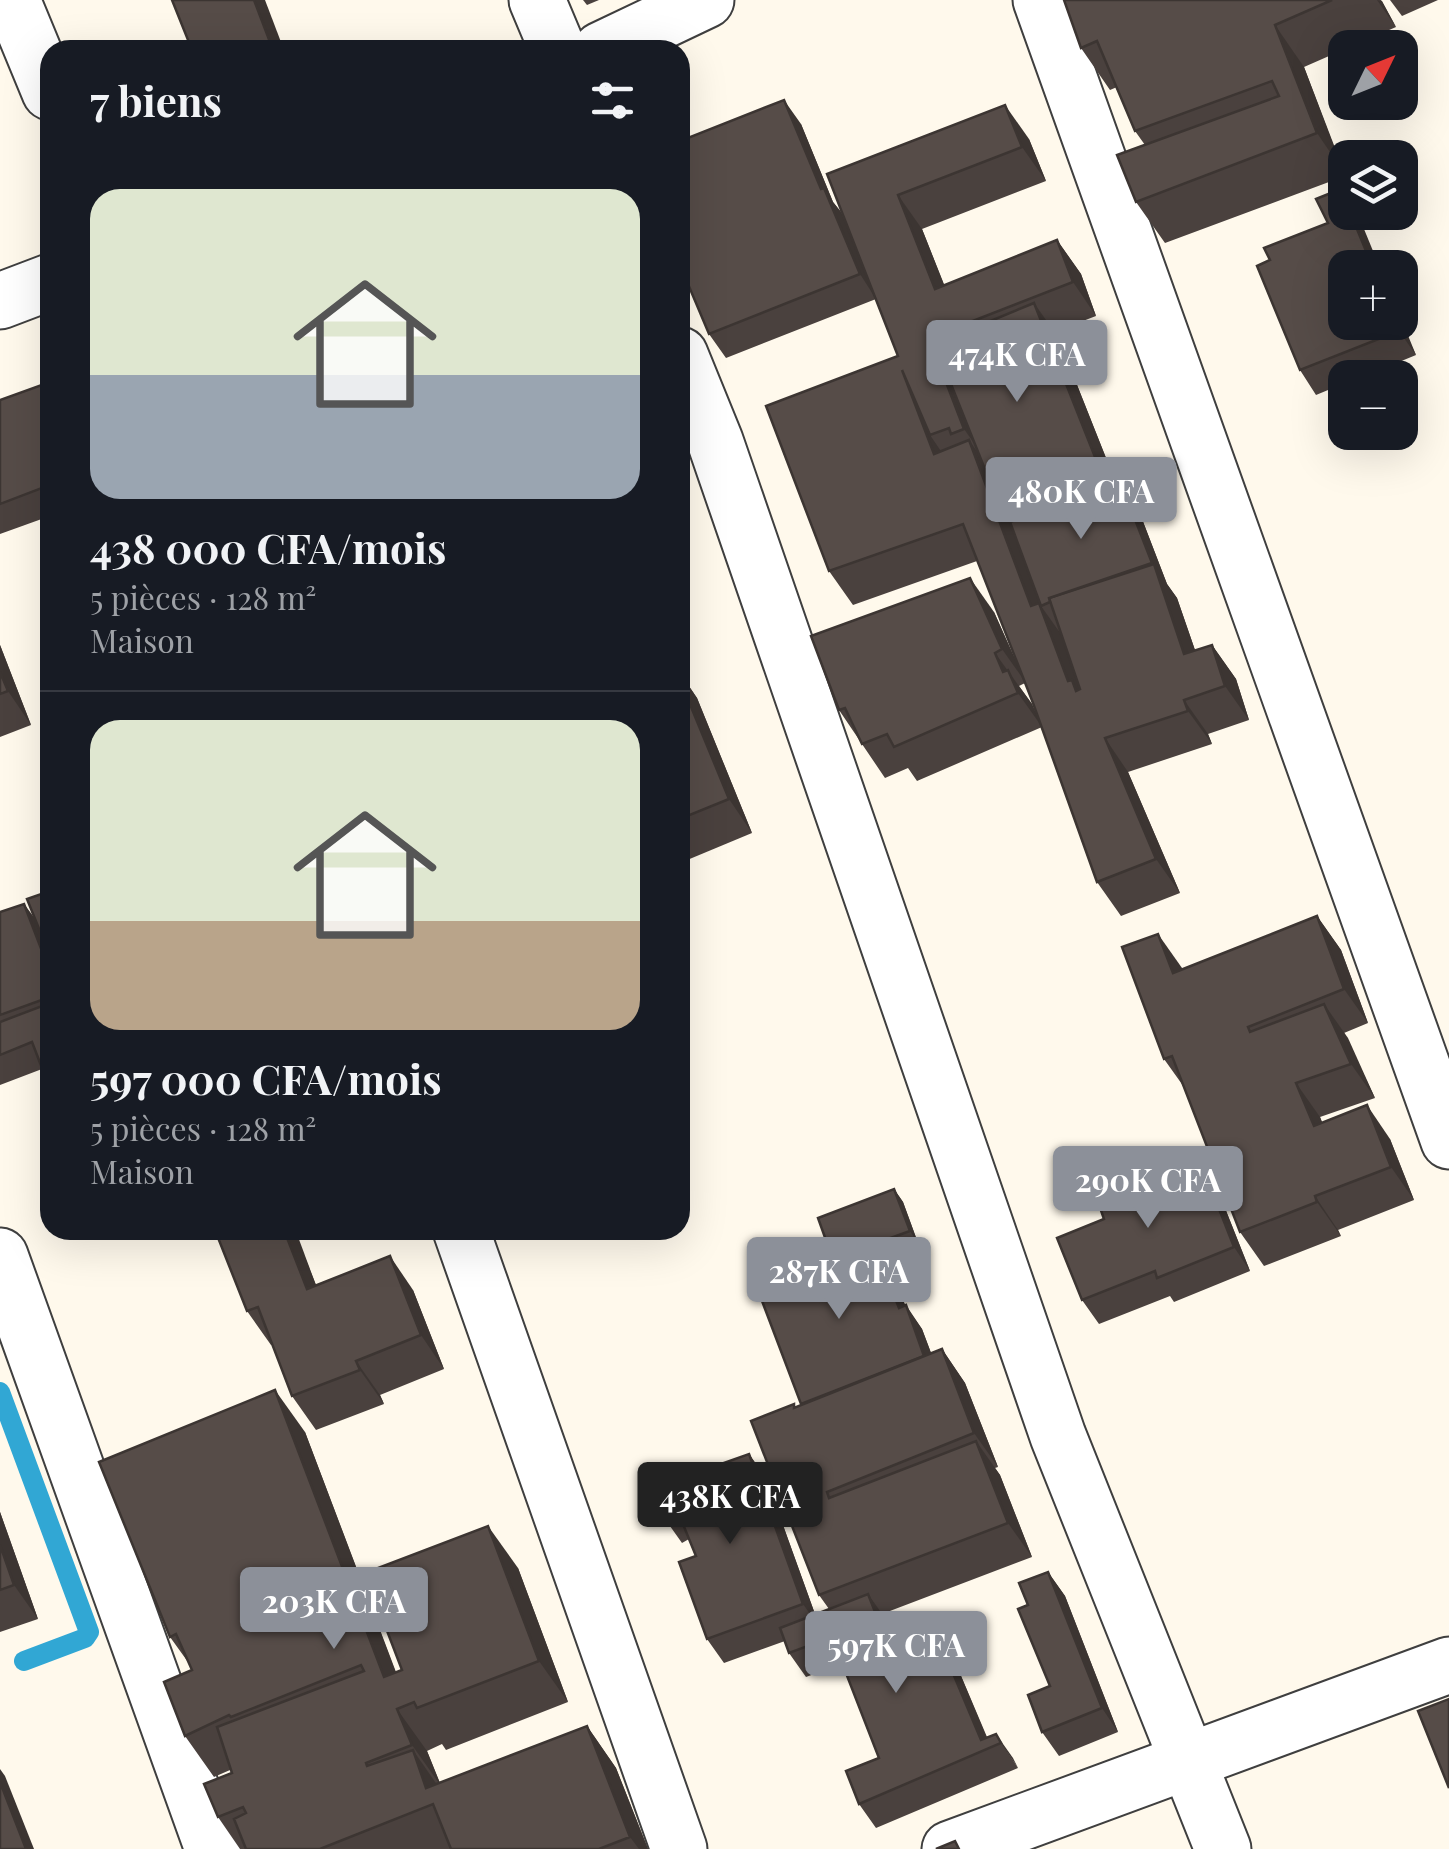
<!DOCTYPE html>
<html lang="fr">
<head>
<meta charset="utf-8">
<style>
  body { margin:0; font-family:"Playfair Display",serif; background:#242831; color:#f1f3f6; height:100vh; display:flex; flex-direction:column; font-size:38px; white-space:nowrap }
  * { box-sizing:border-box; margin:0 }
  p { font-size:32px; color:#9ea1a6 }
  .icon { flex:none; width:55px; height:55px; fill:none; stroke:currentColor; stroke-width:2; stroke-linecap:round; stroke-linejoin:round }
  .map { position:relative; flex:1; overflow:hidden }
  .drawer { position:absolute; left:40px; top:40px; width:650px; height:1200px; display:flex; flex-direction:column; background:#171b24; border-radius:30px; box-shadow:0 10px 40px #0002 }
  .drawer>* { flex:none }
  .needle { width:65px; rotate:47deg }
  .buttons { position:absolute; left:1328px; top:30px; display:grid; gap:20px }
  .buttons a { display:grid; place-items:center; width:90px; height:90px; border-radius:20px; background:#171b24; box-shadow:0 10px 40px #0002; font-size:50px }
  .price { position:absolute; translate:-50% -85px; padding:0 22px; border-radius:10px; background:#8c9099; color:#fff; font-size:32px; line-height:65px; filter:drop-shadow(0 2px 5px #0008) }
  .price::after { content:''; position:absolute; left:50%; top:60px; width:30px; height:22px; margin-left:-15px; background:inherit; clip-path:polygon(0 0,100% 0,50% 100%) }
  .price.on { background:#222; color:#fff }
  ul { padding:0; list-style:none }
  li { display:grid; align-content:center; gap:20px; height:530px; padding:0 50px }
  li+li { border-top:2px solid #363941 }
  li span { display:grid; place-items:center; height:310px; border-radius:30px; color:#555 }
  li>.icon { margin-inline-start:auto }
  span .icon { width:180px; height:180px; fill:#fffc; stroke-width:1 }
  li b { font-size:42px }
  h2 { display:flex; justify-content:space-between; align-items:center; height:120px; padding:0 50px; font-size:42px }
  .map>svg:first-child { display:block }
</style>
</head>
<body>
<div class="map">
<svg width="1449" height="1849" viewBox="0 0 1449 1849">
  <rect width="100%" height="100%" fill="#fff9ec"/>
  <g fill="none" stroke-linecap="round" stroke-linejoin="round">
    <path stroke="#31a7d4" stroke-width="20" d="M0,1392L89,1632L85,1638L24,1661"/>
    <defs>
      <g id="street">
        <path d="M12,0L50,92"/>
        <path d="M537,0L558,50"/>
        <path d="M1041,0L1449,1141"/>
        <path d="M601,50L706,0"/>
        <path d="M0,301L50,282"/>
        <path d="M680,355L715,441L1058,1436L1223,1849"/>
        <path d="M461,1230L679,1849"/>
        <path d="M0,1256L213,1849"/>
        <path d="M950,1849L1449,1665"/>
      </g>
    </defs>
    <use href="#street" stroke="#3f3f3f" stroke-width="59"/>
    <use href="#street" stroke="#fff" stroke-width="55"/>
  </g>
  <g fill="#4a413e" fill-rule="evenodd">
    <path d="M583,0H599L587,5Z"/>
    <path d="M1064,0H1381L1396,27L1348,48H1345V49L1304,67L1345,176L1165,243L1136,202L1145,145L1135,131L1117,87L1110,90L1081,48Z"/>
    <path d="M1390,0H1438L1402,16Z"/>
    <path d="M801,124L833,202L841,212L865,270L827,174L1029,139L1046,181L922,229L944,285L1057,240L1081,274L1096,316L1054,332L1058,337L1116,483L1137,506L1167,584L1177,598L1195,650L1212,645L1236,679L1249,720L1208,734L1212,744L1128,772L1180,893L1121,916L1097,882L1042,727L917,781L908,768L885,778L839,710L994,612L1023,678L977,561L853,605L829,571L898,356L876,299L726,358L709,334ZM1025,683L1039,722L1032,704L1019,686Z"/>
    <path d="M1341,189L1345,196V212L1357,214L1400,322L1416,355L1360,378H1345V383L1316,395L1300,370L1270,260L1328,223Z"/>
    <path d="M50,382V516L0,534V400Z"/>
    <path d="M0,645L31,725L0,737Z"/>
    <path d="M680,673L697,698L752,833L680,863Z"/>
    <path d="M50,891V1089L42,1069L0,1085V912L24,904L36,920Z"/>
    <path d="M1317,916L1341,950L1368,1023L1344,1033L1375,1098L1320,1117L1322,1123L1390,1139L1414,1200L1338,1230L1341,1236L1264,1266L1240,1232L1184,1087L1164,1059L1182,969Z"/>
    <path d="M1215,1183L1250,1271L1174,1302L1170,1296L1099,1324L1082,1300Z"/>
    <path d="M894,1189L903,1202L918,1243L884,1256L890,1265L905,1305L922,1329L931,1353L942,1349L965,1383L998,1467L995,1468L1000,1475L1032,1557L882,1614L890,1633L938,1640L956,1664L987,1737L996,1734L1018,1768L876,1828L859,1804L879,1758L842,1664L806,1677L789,1653L785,1641L724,1663L707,1639L696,1556L689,1539L682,1543L665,1519L749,1454L766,1478L815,1614L829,1609L819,1595L796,1408L802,1405L756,1285L832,1257Z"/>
    <path d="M215,1230H294L316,1285L413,1290L444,1369L380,1395L384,1404L316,1430L292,1396L272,1345H271L247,1311Z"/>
    <path d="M305,1432L396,1672L402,1670L518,1568L568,1702L446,1750L442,1744L427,1751L440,1783L587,1726L616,1768L648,1849H240L218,1817L232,1773L230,1770L214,1777L185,1736L192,1670L188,1662L170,1637Z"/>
    <path d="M0,1512L38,1619L0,1632Z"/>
    <path d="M1048,1572L1065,1596L1118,1732L1059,1756L1042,1732L1050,1686L1028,1605Z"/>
  </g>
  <g fill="#3c3532">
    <path d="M254,0H265L284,50H273Z"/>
    <path d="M1377,0L1382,1L1396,27Z"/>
    <path d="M1275,25L1304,67L1345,174L1317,133Z"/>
    <path d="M784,100L801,124L833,202L841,212L876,299L860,274L821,189Z"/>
    <path d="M1005,105L1029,139L1046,181L1022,147Z"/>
    <path d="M898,195L922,229L959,322L935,289Z"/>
    <path d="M1350,212H1357L1380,268H1373Z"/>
    <path d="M1057,240L1081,274L1096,316L1073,282Z"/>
    <path d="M1034,303L1058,337L1123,501L1099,467Z"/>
    <path d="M1400,316L1416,355L1399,331L1396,322H1400Z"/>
    <path d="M929,338L952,372L988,463L964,429Z"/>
    <path d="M902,370L930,435L947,460L934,454Z"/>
    <path d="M969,440L993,474L1000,507L1012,524L1041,606L1063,637L1100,725L1068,681L1031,606Z"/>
    <path d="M1120,481L1137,506L1167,584L1177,598L1208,688L1184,654L1152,563Z"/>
    <path d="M970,578L994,612L1026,683L1002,649Z"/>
    <path d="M0,645L31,725L8,691L0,672Z"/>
    <path d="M1212,645L1236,679L1249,720L1225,686Z"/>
    <path d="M995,653L1032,704L1042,727L1003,672Z"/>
    <path d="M680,673L697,698L752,833L729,799L680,680Z"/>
    <path d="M1184,700L1208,734L1212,744L1188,711Z"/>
    <path d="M1105,738L1128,772L1180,893L1156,859Z"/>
    <path d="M24,904L41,928L50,951V972Z"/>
    <path d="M1317,916L1341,950L1368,1023L1344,989Z"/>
    <path d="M1158,934L1182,968L1197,1007L1173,973Z"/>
    <path d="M1324,1004L1348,1038L1375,1098L1351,1064Z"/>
    <path d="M1296,1083L1320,1117L1338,1160L1314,1126Z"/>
    <path d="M1367,1105L1390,1139L1414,1200L1391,1167Z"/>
    <path d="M1199,1158L1215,1183L1250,1271L1234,1247Z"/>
    <path d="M894,1189L903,1202L918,1243L910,1231Z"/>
    <path d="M1315,1196L1338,1230L1341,1236L1317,1202Z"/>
    <path d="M284,1230H294L297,1234L330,1323L307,1289Z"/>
    <path d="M873,1241L890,1265L914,1329L906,1305L922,1329L942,1382L925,1358L899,1308Z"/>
    <path d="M390,1256L413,1290L444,1369L421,1335Z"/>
    <path d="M942,1349L965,1383L998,1467L974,1433Z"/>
    <path d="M356,1361L380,1395L384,1404L360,1370Z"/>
    <path d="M275,1390L305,1432L408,1705L384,1677Z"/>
    <path d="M976,1441L1000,1475L1032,1557L1008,1523Z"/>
    <path d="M749,1454L766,1478L820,1628L803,1604Z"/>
    <path d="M0,1512L38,1619L14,1585L0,1545Z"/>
    <path d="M488,1526L518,1568L568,1702L539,1661Z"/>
    <path d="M1048,1572L1065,1596L1118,1732L1102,1708Z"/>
    <path d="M868,1594L885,1618L901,1660L884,1635Z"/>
    <path d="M923,1620L940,1644L932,1642Z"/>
    <path d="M939,1640L956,1664L991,1748L981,1740Z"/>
    <path d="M397,1709L427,1751L441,1786L412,1745Z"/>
    <path d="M587,1726L616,1768L648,1849H639L630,1837Z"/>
    <path d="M996,1734L1013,1758L1018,1768L1001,1743Z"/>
    <path d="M413,1750L442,1792L426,1788Z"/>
    <path d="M0,1769L5,1776L34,1849H26L0,1782Z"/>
  </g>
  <g fill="#564c48" stroke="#3c3532" stroke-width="2.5">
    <path d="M172,0H254L273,50H198L195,43L190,45Z"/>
    <path d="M1064,0H1332L1275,25L1317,133L1136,202L1117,155L1279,96L1272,81L1135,131L1097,41L1081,48Z"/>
    <path d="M784,100L821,189L824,188L860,274L709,334L680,265V141Z"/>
    <path d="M1005,105L1022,147L898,195L935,289L1057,240L1073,282L929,338L964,429L951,434L949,428L930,435L902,370L934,454L969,440L1031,606L1039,603L1068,681L1072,680L1076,691L1080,689L1049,598L1154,564L1184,654L1212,645L1225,686L1184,700L1188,711L1105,738L1156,859L1097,882L1033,703L963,524L829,571L766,406L898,356L827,174Z"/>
    <path d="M1341,189L1345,200V212H1350L1373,268H1345V322H1396L1399,331L1300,370L1257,266L1270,260L1264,248L1328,223L1316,199Z"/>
    <path d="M1034,303L1099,467L1000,507L935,344Z"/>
    <path d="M50,382V485L0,504V400Z"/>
    <path d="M1120,481L1152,563L1049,598L1050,602L1041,606L1010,522Z"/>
    <path d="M970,578L1002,649L995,653L1003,672L1008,670L1018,693L894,747L887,734L862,744L845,708L839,710L811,636Z"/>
    <path d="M0,672L8,691L0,694Z"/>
    <path d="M680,680L729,799L680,819Z"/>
    <path d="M50,891V956L27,899Z"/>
    <path d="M24,904L50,972V997L0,1015V912Z"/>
    <path d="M1317,916L1344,989L1248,1027L1250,1032L1324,1004L1351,1064L1296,1083L1314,1126L1367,1105L1391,1167L1315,1196L1317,1202L1240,1232L1172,1056L1164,1059L1122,947L1158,934L1173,973Z"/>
    <path d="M50,1003V1089L32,1042L0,1055V1022Z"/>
    <path d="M1199,1158L1234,1247L1157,1278L1155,1271L1082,1300L1057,1238L1104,1219L1097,1199Z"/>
    <path d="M894,1189L910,1231L874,1244L873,1241L832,1257L818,1218Z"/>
    <path d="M215,1230H284L307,1289L390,1256L421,1335L356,1361L360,1370L292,1396L258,1307L247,1311Z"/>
    <path d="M873,1241L899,1308L906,1305L924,1356L801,1404L756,1285Z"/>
    <path d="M942,1349L974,1433L827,1492L829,1498L976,1441L1008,1523L819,1595L751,1421L794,1404V1408Z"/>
    <path d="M275,1390L384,1677L402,1670L365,1573L488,1526L539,1661L417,1708L414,1702L397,1709L412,1745L366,1763L367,1766L413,1750L426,1788L587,1726L630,1837L599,1849H451L433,1804L320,1849H246L234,1819L246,1813L243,1807L218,1817L204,1784L232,1773L217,1727L364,1671L361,1665L231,1717L229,1715L185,1736L164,1682L192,1670L176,1634L170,1637L99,1462Z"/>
    <path d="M749,1454L803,1604L707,1639L679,1562L696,1556L678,1512L665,1519L653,1488Z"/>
    <path d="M0,1545L14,1585L0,1590Z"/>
    <path d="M1048,1572L1102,1708L1042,1732L1028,1695L1050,1686L1018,1609L1028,1605L1019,1583Z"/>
    <path d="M868,1594L884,1635L923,1620L932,1642L939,1640L981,1740L996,1734L1001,1743L859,1804L846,1771L879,1758L832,1637L789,1653L780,1628Z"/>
    <path d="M1449,1699V1788L1418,1711Z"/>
    <path d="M0,1782L26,1849H0Z"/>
    <path d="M955,1841L959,1849H936Z"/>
  </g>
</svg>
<div class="buttons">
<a><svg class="needle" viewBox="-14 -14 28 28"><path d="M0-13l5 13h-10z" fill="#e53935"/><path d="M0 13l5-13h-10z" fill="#9ea1a6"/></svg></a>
<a><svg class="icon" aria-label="layers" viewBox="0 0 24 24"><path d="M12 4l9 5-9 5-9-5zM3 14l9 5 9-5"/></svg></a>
<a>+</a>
<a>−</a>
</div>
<b class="price" style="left:1017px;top:405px">474K CFA</b>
<b class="price" style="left:1081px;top:542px">480K CFA</b>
<b class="price" style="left:1148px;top:1231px">290K CFA</b>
<b class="price" style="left:839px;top:1322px">287K CFA</b>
<b class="price on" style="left:730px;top:1547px">438K CFA</b>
<b class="price" style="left:334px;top:1652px">203K CFA</b>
<b class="price" style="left:896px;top:1696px">597K CFA</b>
<section class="drawer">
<h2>7 biens<svg class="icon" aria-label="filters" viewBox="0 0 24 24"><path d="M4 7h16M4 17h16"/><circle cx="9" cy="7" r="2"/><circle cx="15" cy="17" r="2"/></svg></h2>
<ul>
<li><span style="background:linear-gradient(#dfe7d0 60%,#9aa5b1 0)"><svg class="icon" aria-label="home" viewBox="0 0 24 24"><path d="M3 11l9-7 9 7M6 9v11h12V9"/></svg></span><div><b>438 000 CFA/mois</b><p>5 pièces · 128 m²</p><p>Maison</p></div></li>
<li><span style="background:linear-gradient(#dfe7d0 65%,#b9a48a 0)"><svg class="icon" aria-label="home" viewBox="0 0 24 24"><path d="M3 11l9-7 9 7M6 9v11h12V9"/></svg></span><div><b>597 000 CFA/mois</b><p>5 pièces · 128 m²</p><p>Maison</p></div></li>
</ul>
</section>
</div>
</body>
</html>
